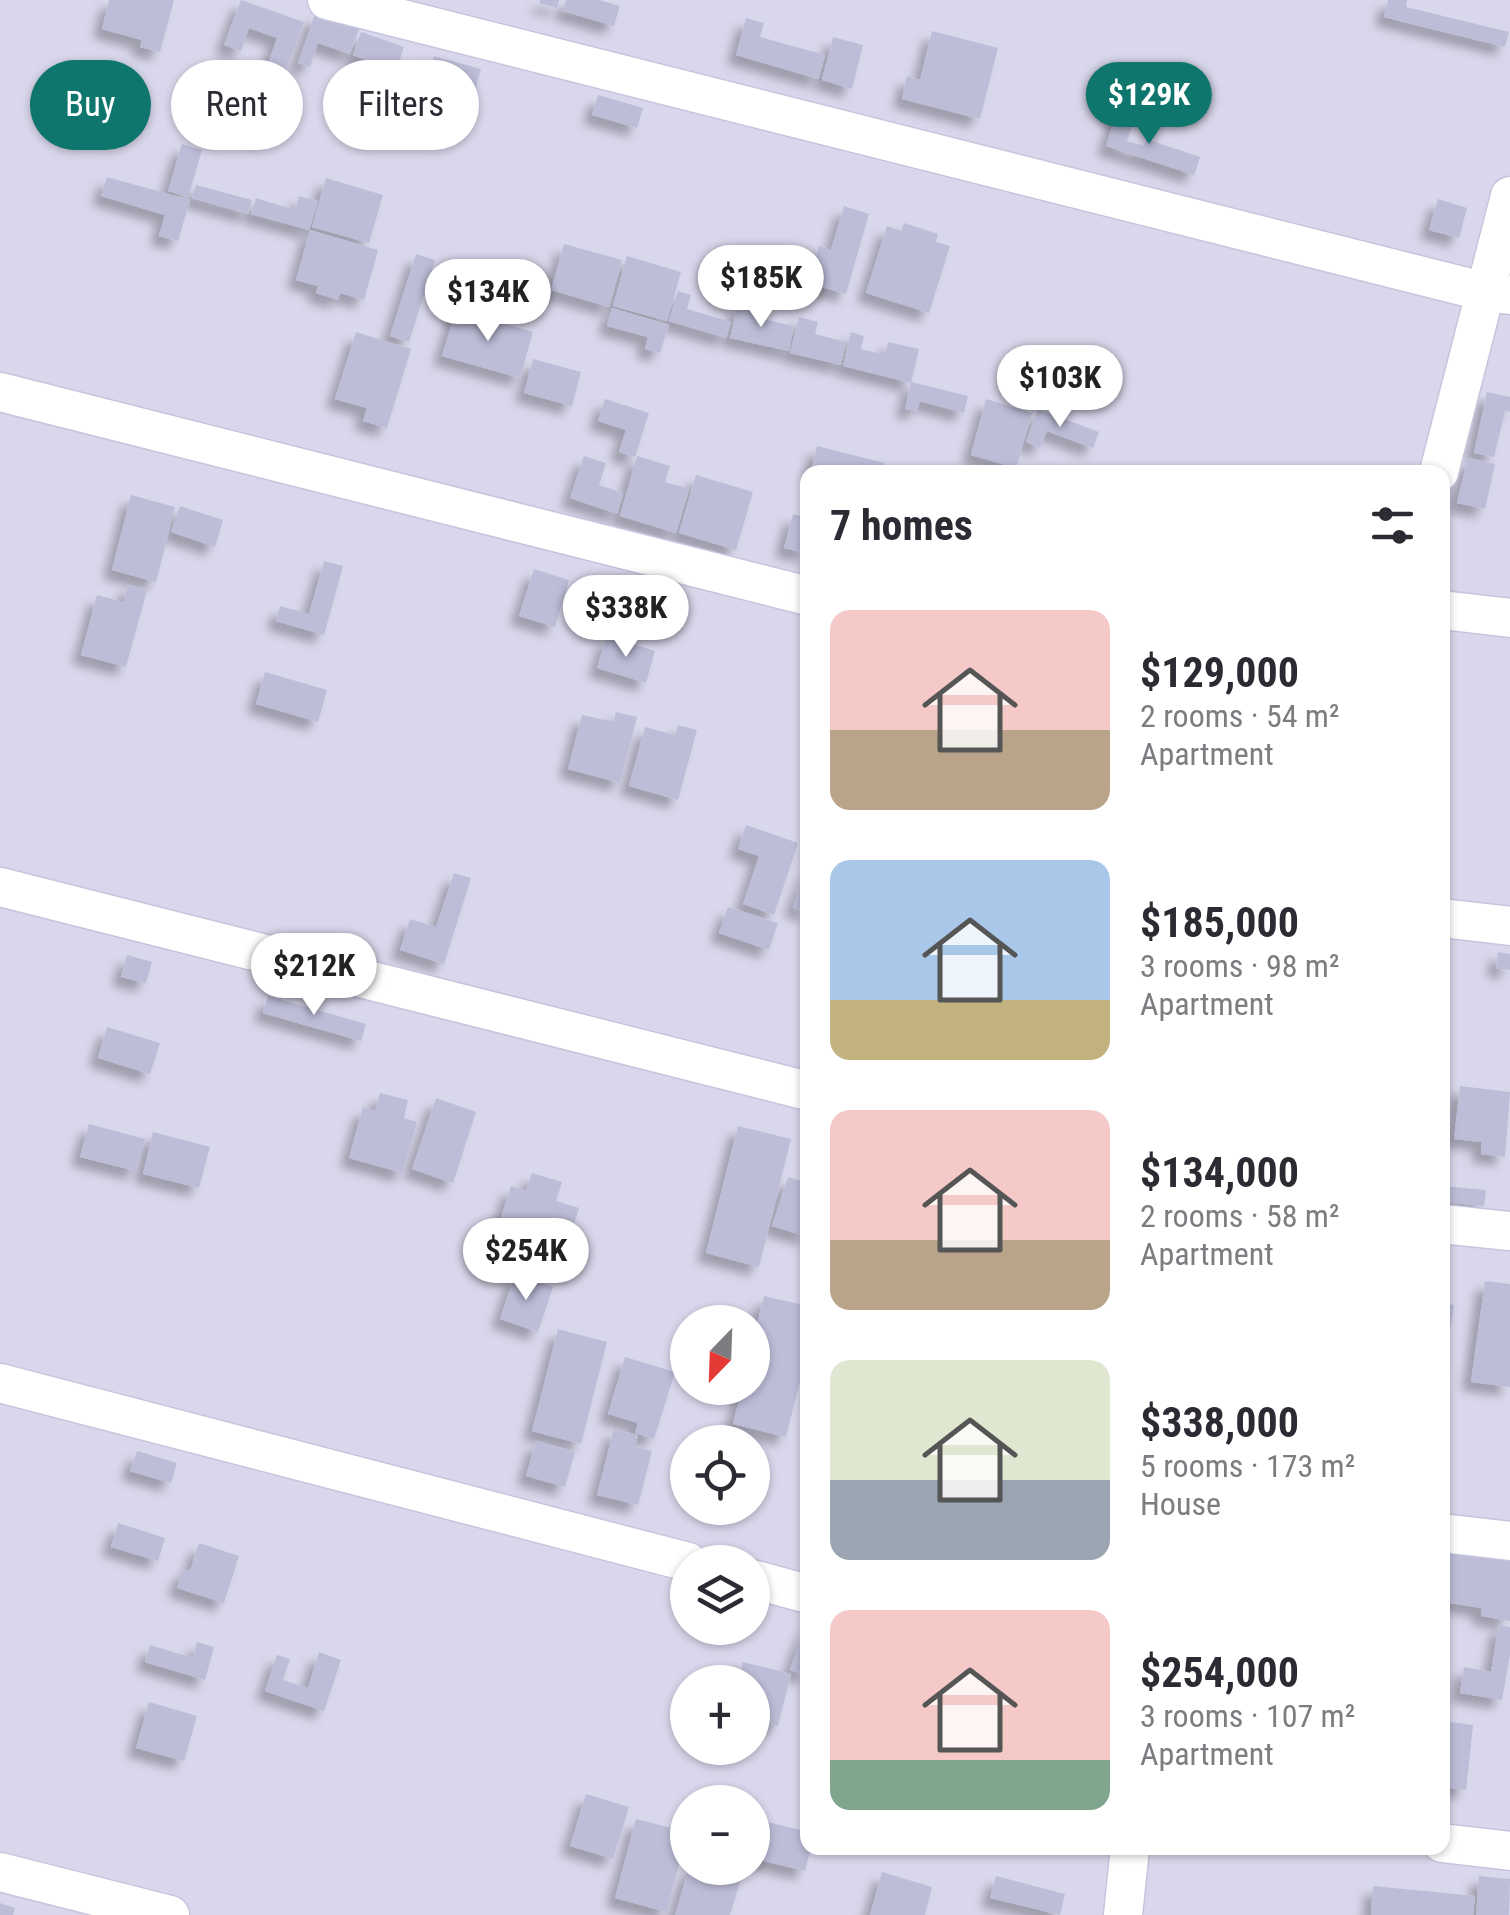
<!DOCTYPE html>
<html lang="en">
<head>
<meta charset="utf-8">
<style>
  body { margin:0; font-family:"Roboto Condensed",sans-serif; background:#f2f2f3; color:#2b2b33; height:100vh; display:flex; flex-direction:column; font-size:38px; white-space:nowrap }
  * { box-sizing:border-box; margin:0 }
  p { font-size:32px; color:#7c7c81 }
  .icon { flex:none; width:55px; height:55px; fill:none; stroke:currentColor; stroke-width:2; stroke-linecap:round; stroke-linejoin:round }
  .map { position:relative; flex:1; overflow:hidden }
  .drawer { position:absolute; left:800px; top:465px; width:650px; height:1390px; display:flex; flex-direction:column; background:#fff; border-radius:20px; box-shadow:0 2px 8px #0004 }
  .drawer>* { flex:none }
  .guide { position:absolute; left:30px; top:60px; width:620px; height:90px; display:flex; gap:20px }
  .needle { width:65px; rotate:203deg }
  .controls { position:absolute; left:670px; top:1305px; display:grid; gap:20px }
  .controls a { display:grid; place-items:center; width:100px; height:100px; border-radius:50%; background:#fff; box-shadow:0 2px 8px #0004; font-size:50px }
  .price { position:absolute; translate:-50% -85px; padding:0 22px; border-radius:35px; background:#fff; color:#222; font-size:32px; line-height:65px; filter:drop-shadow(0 2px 5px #0008) }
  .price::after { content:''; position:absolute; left:50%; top:60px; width:30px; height:22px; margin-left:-15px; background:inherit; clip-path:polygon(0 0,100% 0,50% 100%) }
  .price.selected { background:#0f766e; color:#fff }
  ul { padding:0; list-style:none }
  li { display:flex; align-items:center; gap:30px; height:250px; padding:0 30px }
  li span { display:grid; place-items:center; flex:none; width:280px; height:200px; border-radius:20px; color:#555 }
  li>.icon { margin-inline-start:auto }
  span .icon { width:120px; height:120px; fill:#fffc; stroke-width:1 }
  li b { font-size:42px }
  h2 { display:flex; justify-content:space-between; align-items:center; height:120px; padding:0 30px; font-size:42px }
  .pill { padding:0 35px; border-radius:45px; background:#fff; box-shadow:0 2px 8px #0004; font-size:35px; line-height:90px }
  .pill.selected { background:#0f766e; color:#fff }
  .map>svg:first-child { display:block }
</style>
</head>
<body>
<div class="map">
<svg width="1510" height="1915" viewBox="0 0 1510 1915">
  <defs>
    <filter id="shadow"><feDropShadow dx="-9" dy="9" stdDeviation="5" flood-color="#0004"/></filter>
  </defs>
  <rect width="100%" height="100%" fill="#e7e5f3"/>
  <path fill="#d9d7eb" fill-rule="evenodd" d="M0,0H1510V1915H0ZM808,472H1442V1848H808ZM688,1322H752V1388H688ZM688,1442H752V1508H688ZM688,1562H752V1628H688ZM688,1682H752V1748H688ZM688,1802H752V1868H688Z"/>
  <g fill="#bdbdd8" filter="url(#shadow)">
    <path d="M109,0H174L160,52L140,47L142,40L102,29Z"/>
    <path d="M241,0L304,22L286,70L268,64L277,38L249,28L241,51L224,45Z"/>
    <path d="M540,0H559L557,8L539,3Z"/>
    <path d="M566,0H599L620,6L614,26L563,11Z"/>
    <path d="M1388,0H1407L1406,7L1509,32L1505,47L1384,17Z"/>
    <path d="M315,14L359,29L350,54L318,43L310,67L298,63Z"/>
    <path d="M746,18L764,23L760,37L825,55L818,79L736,55Z"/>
    <path d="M932,31L998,48L980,119L902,99L907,76L920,80Z"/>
    <path d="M361,32L404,47L396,71L353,55Z"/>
    <path d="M833,37L863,45L852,89L822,80Z"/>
    <path d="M434,56L481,69L465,126L448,122L450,112L421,105Z"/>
    <path d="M1116,71L1135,76L1128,100L1109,94Z"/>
    <path d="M598,95L643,108L637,128L592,115Z"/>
    <path d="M214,99L272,119L267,136L208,117Z"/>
    <path d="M1118,109L1136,115L1127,141L1144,146L1146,139L1200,157L1194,175L1106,146Z"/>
    <path d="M182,144L202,150L188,197L168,191Z"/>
    <path d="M107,177L190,200L178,241L159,236L165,215L101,196Z"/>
    <path d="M326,178L383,195L369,243L312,227Z"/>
    <path d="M196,185L252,200L248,214L192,198Z"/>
    <path d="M299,196L318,201L309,230L251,214L256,198L295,210Z"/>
    <path d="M1438,199L1467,208L1459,238L1429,230Z"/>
    <path d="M844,206L869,214L846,294L808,283L819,246L831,250Z"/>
    <path d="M904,223L938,234L936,242L950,246L929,313L866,293L887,226L901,231Z"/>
    <path d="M310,230L378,250L364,300L340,293L338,300L316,293L318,286L296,280Z"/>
    <path d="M564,244L622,260L609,307L551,290Z"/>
    <path d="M416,254L435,260L409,342L390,336Z"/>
    <path d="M627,256L681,272L667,321L613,306Z"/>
    <path d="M678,291L691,295L687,309L731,322L726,338L669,321Z"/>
    <path d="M738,304L761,310L758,318L794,326L789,351L730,338Z"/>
    <path d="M612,308L669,325L660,353L645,349L648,337L607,326Z"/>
    <path d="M456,310L533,332L520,378L442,356Z"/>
    <path d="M799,317L818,322L815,334L846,342L841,365L790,353Z"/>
    <path d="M356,332L411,349L387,428L363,421L367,408L335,399Z"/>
    <path d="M851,332L864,336L861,349L885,355L888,342L919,349L911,383L843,366Z"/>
    <path d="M533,359L581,372L572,406L524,393Z"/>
    <path d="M911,382L968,396L964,413L920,401L917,411L905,409Z"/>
    <path d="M1487,392L1510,397V412L1505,411L1494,457L1474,453Z"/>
    <path d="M605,399L649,413L635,457L619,452L626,430L598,421Z"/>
    <path d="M986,399L1032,413L1016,468L971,455Z"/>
    <path d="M1038,409L1099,432L1093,448L1047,431L1040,448L1026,442Z"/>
    <path d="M817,446L885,463L883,472H811Z"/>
    <path d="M584,456L606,463L599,485L623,493L617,514L570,498Z"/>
    <path d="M637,456L670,466L665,482L689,489L676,533L620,516Z"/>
    <path d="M1468,458L1495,464L1485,509L1457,503Z"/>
    <path d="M696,475L753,492L736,550L679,533Z"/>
    <path d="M131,495L175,507L156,582L112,570Z"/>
    <path d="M180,506L223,520L215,547L171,532Z"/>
    <path d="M793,514L808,518V554L784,548Z"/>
    <path d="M324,561L343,566L324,635L276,621L280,606L309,614Z"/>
    <path d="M534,569L569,580L555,627L519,616Z"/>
    <path d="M128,585L147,590L126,667L81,655L97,595L124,602Z"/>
    <path d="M607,636L655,651L646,683L597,668Z"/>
    <path d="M265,672L327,690L318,722L256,704Z"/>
    <path d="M616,712L637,717L620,783L568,769L582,715L614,722Z"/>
    <path d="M678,725L697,730L678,800L629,786L645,727L675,735Z"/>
    <path d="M746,825L798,843L774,915L743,904L759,856L738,849Z"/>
    <path d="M808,864V913L793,908Z"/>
    <path d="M454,873L471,878L444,964L400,950L410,919L436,927Z"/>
    <path d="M728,907L778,923L769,950L719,933Z"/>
    <path d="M1442,943L1448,944L1445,968H1442Z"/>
    <path d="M1498,952L1510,954V970L1496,968Z"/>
    <path d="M127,955L152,962L146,983L121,977Z"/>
    <path d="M268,996L366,1024L361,1041L263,1013Z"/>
    <path d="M107,1027L160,1043L150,1074L98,1058Z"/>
    <path d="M1460,1086L1510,1092L1505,1157L1481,1154L1482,1142L1454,1139Z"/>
    <path d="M380,1093L408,1100L404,1118L417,1122L403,1173L349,1158L363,1107L375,1111Z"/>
    <path d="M436,1098L476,1112L453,1183L412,1169Z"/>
    <path d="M89,1124L145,1139L136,1171L80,1157Z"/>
    <path d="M738,1126L791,1139L759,1267L706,1253Z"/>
    <path d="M153,1132L210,1147L199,1188L143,1174Z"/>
    <path d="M532,1173L562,1182L556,1201L579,1208L559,1272L491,1250L511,1186L526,1191Z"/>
    <path d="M788,1177L808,1183V1237L772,1226Z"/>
    <path d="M1442,1186L1486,1190L1484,1206L1442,1202Z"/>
    <path d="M515,1274L553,1287L538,1332L500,1319Z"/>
    <path d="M1485,1281L1510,1284V1387L1471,1382Z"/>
    <path d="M764,1296L808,1306V1349L786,1437L733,1424L742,1388H752V1345Z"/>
    <path d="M1442,1303L1454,1305L1445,1364H1442Z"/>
    <path d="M558,1329L607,1342L581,1444L532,1431Z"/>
    <path d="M625,1357L675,1372L654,1439L635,1433L638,1423L608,1414Z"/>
    <path d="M614,1429L638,1435L635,1447L652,1451L638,1505L597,1495Z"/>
    <path d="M536,1441L575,1452L565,1487L526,1476Z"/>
    <path d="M137,1451L177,1463L171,1483L130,1471Z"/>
    <path d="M118,1523L165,1538L158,1561L111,1547Z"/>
    <path d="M199,1543L239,1556L224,1603L177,1588L183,1569L190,1571Z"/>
    <path d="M1442,1552L1510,1561V1621L1481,1616L1482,1608L1442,1602Z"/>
    <path d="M808,1620V1676L790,1670Z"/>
    <path d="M1499,1625L1510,1627V1655L1502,1700L1460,1693L1464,1667L1491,1672Z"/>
    <path d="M197,1642L214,1647L205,1680L145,1662L150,1645L193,1658Z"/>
    <path d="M319,1652L341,1660L324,1711L265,1691L277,1655L290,1659L283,1680L308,1688Z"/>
    <path d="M743,1662L791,1674L778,1726L752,1719V1682H737Z"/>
    <path d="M149,1702L197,1716L184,1761L136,1748Z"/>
    <path d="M1442,1721L1473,1725L1466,1790L1442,1787Z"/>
    <path d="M586,1794L629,1807L613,1859L570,1846Z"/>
    <path d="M752,1818L808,1832V1848H811L805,1871L752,1858Z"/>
    <path d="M636,1819L687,1832L667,1912L615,1898Z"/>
    <path d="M689,1868H744L730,1915H675Z"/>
    <path d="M882,1872L932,1887L925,1915H870Z"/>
    <path d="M996,1876L1065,1894L1060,1915L990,1898Z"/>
    <path d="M1479,1876L1510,1879L1509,1915H1476Z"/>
    <path d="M1373,1886L1475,1896L1473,1915H1371Z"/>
    <path d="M0,1903L15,1908L13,1915H0Z"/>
  </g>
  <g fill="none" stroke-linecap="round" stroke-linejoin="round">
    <defs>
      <g id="minor">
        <path d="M327,0L1486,292L1510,295"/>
        <path d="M0,392L808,596"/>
        <path d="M1439,472L1510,196"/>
        <path d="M1442,610L1510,618"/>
        <path d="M0,887L808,1091"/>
        <path d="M1442,918L1510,926"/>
        <path d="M1442,1224L1510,1231"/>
        <path d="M0,1383L688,1562"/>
        <path d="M1442,1533L1510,1541"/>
        <path d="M752,1579L808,1594"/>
        <path d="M1442,1843L1510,1851"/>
        <path d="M0,1872L170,1915"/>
        <path d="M1123,1915L1130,1848"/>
      </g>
    </defs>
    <use href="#minor" stroke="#c6c5dd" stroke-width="41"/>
    <use href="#minor" stroke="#fff" stroke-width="38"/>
  </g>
</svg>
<div class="controls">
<a><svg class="needle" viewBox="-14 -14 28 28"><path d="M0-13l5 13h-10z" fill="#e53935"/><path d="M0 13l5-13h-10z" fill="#7c7c81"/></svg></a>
<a><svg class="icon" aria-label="locate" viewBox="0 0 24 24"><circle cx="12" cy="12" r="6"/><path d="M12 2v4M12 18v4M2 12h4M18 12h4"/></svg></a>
<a><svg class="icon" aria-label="layers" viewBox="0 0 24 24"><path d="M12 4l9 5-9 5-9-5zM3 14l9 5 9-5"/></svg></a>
<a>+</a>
<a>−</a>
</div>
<b class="price selected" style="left:1149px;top:147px">$129K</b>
<b class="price" style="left:761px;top:330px">$185K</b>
<b class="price" style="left:488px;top:344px">$134K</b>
<b class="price" style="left:1060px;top:430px">$103K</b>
<b class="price" style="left:626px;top:660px">$338K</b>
<b class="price" style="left:314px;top:1018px">$212K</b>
<b class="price" style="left:526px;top:1303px">$254K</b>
<div class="guide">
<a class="pill selected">Buy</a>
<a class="pill">Rent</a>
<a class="pill">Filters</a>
</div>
<section class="drawer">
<h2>7 homes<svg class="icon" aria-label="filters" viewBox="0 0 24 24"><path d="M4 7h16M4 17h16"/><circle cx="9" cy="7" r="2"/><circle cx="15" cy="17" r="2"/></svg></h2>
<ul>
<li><span style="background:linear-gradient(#f6c9c9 60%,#b9a48a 0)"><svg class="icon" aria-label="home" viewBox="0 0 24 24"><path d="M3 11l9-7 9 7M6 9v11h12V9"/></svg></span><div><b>$129,000</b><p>2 rooms · 54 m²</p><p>Apartment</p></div></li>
<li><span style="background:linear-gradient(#a9c7e8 70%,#c2b280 0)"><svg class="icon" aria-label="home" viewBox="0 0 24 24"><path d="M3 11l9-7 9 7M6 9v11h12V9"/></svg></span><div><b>$185,000</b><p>3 rooms · 98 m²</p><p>Apartment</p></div></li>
<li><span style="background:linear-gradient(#f6c9c9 65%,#b9a48a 0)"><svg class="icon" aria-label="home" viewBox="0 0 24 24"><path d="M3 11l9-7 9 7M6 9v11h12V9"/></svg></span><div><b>$134,000</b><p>2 rooms · 58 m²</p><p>Apartment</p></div></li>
<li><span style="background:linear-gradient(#dfe7d0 60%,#9aa5b1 0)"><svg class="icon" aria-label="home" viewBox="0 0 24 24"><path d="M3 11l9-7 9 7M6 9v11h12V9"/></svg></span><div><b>$338,000</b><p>5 rooms · 173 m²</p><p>House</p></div></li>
<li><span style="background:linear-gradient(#f6c9c9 75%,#7fa58c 0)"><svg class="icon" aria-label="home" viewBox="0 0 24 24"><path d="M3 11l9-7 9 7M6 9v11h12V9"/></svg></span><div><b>$254,000</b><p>3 rooms · 107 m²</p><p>Apartment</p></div></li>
</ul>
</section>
</div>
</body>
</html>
